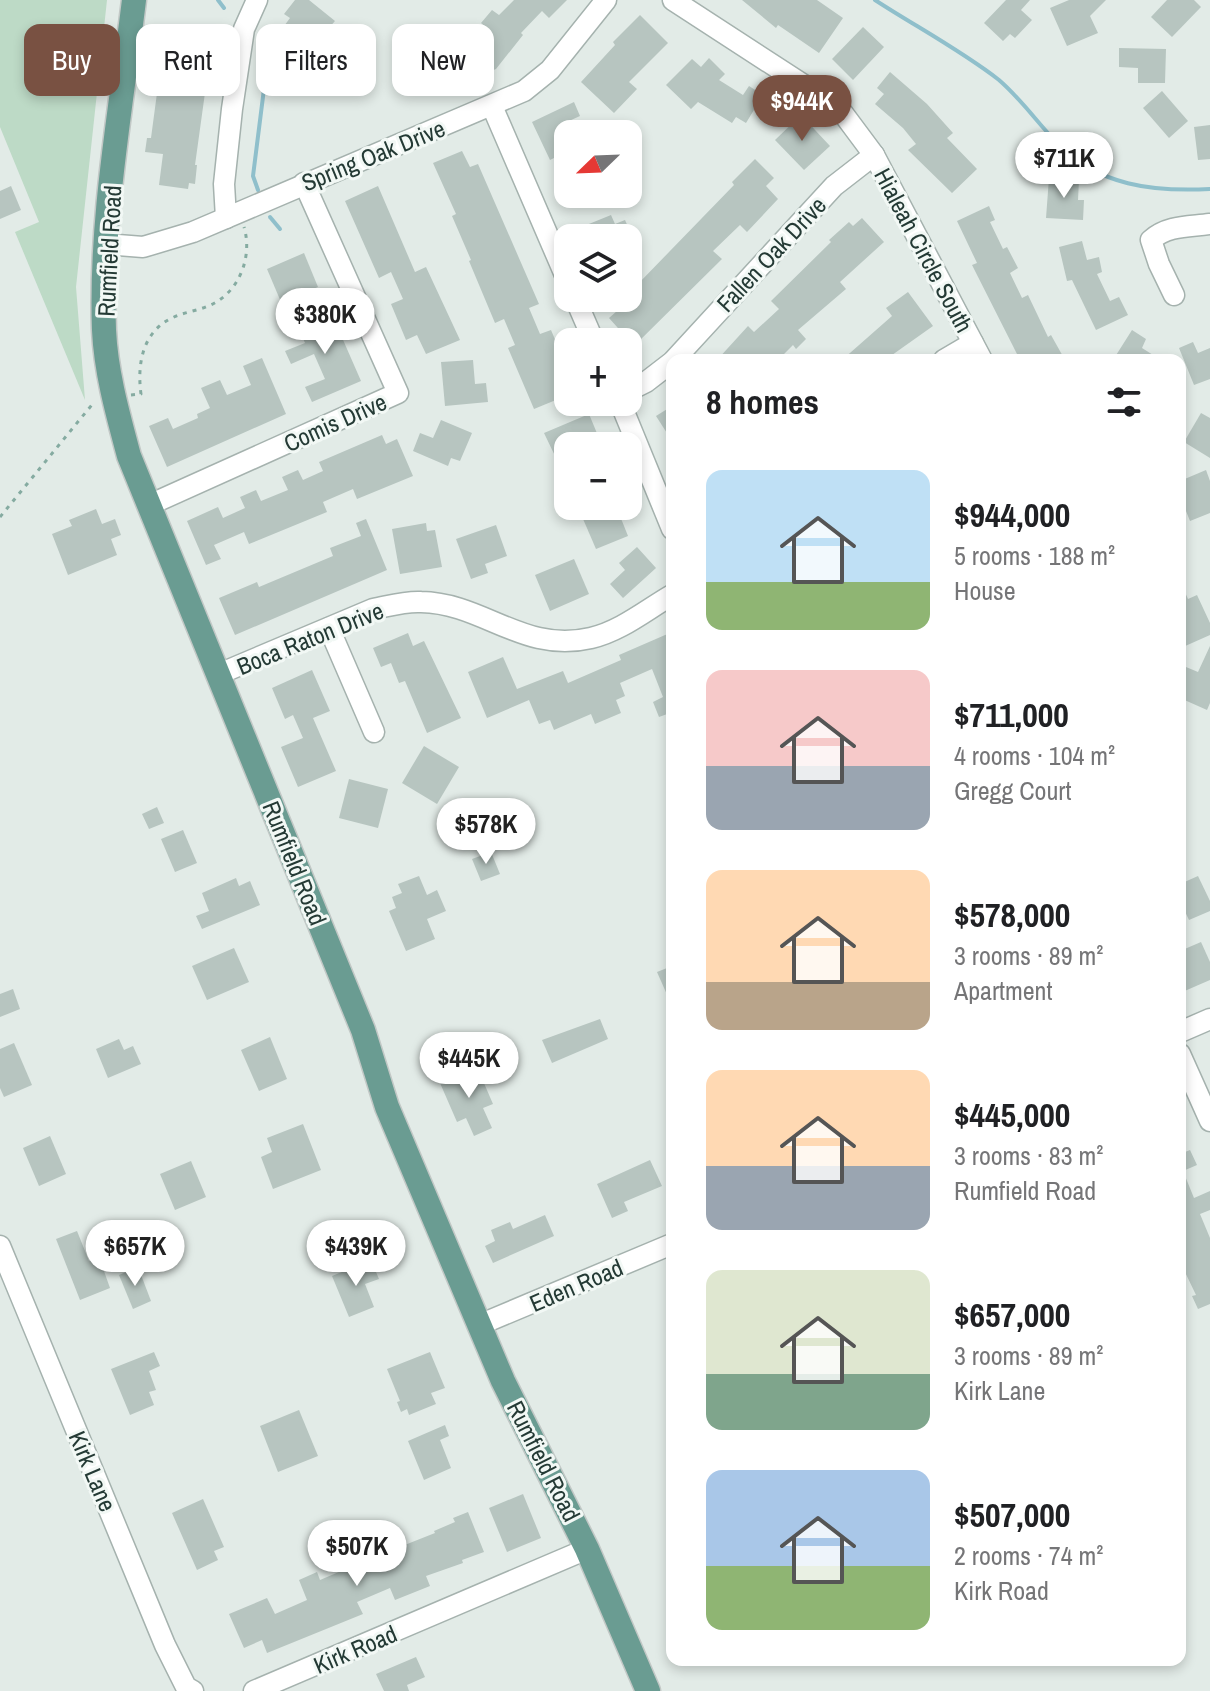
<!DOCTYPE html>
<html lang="en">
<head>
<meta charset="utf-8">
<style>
  body { margin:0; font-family:"Archivo Narrow",sans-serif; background:#f2f2f2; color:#202124; height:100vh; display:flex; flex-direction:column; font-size:30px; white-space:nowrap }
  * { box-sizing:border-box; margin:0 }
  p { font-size:26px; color:#757577 }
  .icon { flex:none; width:44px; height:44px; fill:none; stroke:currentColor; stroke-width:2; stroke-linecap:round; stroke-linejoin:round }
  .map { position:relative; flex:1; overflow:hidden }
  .side { position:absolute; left:666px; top:354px; width:520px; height:1312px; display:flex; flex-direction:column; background:#fff; border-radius:16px; box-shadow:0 4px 12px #0003 }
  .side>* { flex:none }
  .top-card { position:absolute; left:24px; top:24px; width:522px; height:72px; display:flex; gap:16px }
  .needle { width:52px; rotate:247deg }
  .controls { position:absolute; left:554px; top:120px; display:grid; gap:16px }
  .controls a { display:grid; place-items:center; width:88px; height:88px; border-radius:16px; background:#fff; box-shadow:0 4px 12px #0003; font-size:40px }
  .price { position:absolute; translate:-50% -68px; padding:0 18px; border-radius:28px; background:#fff; color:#222; font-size:26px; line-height:52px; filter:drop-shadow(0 2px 4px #0008) }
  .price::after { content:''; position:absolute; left:50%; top:48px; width:24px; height:18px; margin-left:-12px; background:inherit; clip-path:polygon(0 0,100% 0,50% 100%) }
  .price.current { background:#795142; color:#fff }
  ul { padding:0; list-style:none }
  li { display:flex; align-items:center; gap:24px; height:200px; padding:0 40px }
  li span { display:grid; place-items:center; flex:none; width:224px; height:160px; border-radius:16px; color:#555 }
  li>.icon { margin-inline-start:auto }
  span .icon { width:96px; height:96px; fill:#fffc; stroke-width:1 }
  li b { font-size:34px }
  h2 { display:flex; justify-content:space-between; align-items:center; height:96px; padding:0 40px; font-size:34px }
  .chip { padding:0 28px; border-radius:16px; background:#fff; box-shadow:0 4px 12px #0003; font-size:28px; line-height:72px }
  .chip.current { background:#795142; color:#fff }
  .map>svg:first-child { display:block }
</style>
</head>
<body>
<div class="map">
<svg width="1210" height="1691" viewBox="0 0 1210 1691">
  <rect width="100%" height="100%" fill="#e2ebe7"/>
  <path fill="#bddac6" d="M0,0H107L76,287L85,400L15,232L39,222L0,127Z"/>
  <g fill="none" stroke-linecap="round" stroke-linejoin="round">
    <g stroke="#8fbfcb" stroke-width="4">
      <path d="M218,0L224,8"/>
      <path d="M875,0C915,26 962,51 999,80C1021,99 1037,122 1057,143C1099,186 1153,192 1210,189"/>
      <path d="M258,190L253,176L267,65"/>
      <path d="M270,217L280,229"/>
    </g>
  </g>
  <g fill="#b7c5c0">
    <path d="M295,0H309L335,21L327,30L332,35L305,73L270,45L290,18L284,14Z"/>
    <path d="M514,0H567L549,18L542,11L521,33L523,35L496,69L436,95L428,77L446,69L442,59L482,42L491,31L481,23L492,10L499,15Z"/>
    <path d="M742,0H817L843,18L819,53L778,25L776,28Z"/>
    <path d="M1006,0H1030L1021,10L1032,20L1015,38L1010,34L1003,41L984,23Z"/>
    <path d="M1069,0H1106L1090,16L1098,33L1067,46L1050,8Z"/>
    <path d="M1167,0H1194L1201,7L1172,37L1151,17Z"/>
    <path d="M640,15L668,43L629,82L637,89L614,113L581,82L615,45L613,42Z"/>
    <path d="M863,27L884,47L853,80L832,59Z"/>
    <path d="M168,30L213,35L195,165H197L195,184L189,183L188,189L159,185L163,154L145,152L147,138H151L157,93L169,95L174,58L165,56Z"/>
    <path d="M1119,48L1166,49L1165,83H1138V68L1119,67Z"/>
    <path d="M709,58L725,74L719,80L743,95L749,86L763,95L746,123L736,117L732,123L698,102L691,109L666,85L692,59L701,67Z"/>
    <path d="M890,72L927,104L953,133L947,138L977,169L952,193L908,150L916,144L903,128L875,104L884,94L877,88Z"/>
    <path d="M1162,91L1188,121L1169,138L1143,108Z"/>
    <path d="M574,102L580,116L569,121L575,134H568V179L558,156L550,160L532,122Z"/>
    <path d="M801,115L830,146L804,170L775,140Z"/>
    <path d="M1210,125V159L1198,160L1194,127Z"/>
    <path d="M462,151L470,167L478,164L539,304L529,308L540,334L551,330L565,363L568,362V395L534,409L508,348L515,345L504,319L495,323L469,261L471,260L452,216L456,214L433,163Z"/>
    <path d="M755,159L774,178L766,186L778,199L747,232L740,225L713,251L722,259L634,346L609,318L642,289L637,285L734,185L732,182Z"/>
    <path d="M1049,178L1079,180L1078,200H1084L1083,220L1046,218Z"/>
    <path d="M11,186L21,210L0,219V191Z"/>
    <path d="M378,186L415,272L426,267L460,340L426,354L417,335L406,340L391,304L403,299L391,272L379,278L345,201Z"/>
    <path d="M989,206L995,220L990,222L1003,249L1007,247L1018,268L1010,273L1022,298L1028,295L1048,337L1051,335L1065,360H1020L972,265L977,263L957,221Z"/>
    <path d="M611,215L615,224L625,220L633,238H583L579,228Z"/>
    <path d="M862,218L884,242L840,282L846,289L798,330L806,339L796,349L793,345L778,360H717L748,326L754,332L779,309L771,301L831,242L829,240L849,222L853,226Z"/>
    <path d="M1082,241L1087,260L1099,257L1102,272L1097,274L1110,301L1119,297L1128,315L1096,330L1072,280L1067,281L1059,247Z"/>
    <path d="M304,253L318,287L281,302L267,269Z"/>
    <path d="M908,292L933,326L885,360H842L892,316L886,308Z"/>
    <path d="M330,310L361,381L312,402L305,387L325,379L314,354L291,364L285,351L305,343L297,324Z"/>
    <path d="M1132,330L1146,339L1142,348L1161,360H1113Z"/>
    <path d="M1193,342L1198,353L1210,348V379L1194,385L1179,348Z"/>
    <path d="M262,358L286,414L167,467L149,426L168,418L173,429L198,418L197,414L210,408L201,388L220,380L227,395L251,385L243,366Z"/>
    <path d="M473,360L475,384L486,383L488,402L445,406L441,362Z"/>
    <path d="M672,406V441L656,416Z"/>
    <path d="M1201,413L1210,418V458L1184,442Z"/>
    <path d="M589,414L601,443L595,446H568V483L544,433Z"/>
    <path d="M441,420L472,433L460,461L451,458L448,466L413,451L420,433L433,438Z"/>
    <path d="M382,435L386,444L397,439L413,476L357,499L353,489L323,502L327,512L249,544L244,532L214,545L221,559L206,565L187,521L218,507L223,518L245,508L240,497L256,490L261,501L288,490L282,477L298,470L303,480L323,471L319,462Z"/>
    <path d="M1206,470L1210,481V513L1190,521L1180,496V481Z"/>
    <path d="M595,506H616L628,536L596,549L580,512Z"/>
    <path d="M96,509L102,524L115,519L121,535L111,539L117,555L68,575L52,534L72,526L69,520Z"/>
    <path d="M366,519L387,570L235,635L219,598L257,582L259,587L333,556L330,548L361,536L356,523Z"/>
    <path d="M426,523L427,531L435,530L442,567L400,574L392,529Z"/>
    <path d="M496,525L507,556L485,564L488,573L471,579L456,539Z"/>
    <path d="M637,547L656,568L623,598L610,584L625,570L619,563Z"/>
    <path d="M574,559L589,594L550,611L535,575Z"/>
    <path d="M1180,581L1188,599L1197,595L1210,623V635L1183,647L1180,640Z"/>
    <path d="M672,632V717L670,713L659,717L653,702L663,697L652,669L620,683L625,696L616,700L621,713L595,724L591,714L554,730L550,720L539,724L529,700L487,718L468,672L503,657L517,689L563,671L568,683L621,660L619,655Z"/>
    <path d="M408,633L413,646L424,641L461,718L427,733L405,681L399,683L391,663L381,667L373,648Z"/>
    <path d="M1210,646V703L1207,710L1180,698V680L1186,667L1198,672Z"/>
    <path d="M312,670L330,711L313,718L336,771L298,787L281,747L303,738L293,715L285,719L272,688Z"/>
    <path d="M424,746L459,767L437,804L402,783Z"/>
    <path d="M349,779L388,789L378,828L339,818Z"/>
    <path d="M157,807L164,823L149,829L142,814Z"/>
    <path d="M183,830L197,863L175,872L161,839Z"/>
    <path d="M491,852L500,874L481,881L472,859Z"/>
    <path d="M419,876L427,895L437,890L446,911L427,919L435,939L406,951L389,911L396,908L392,897L402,893L398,884Z"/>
    <path d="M1198,876L1210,901V911L1189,920L1180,901V884Z"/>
    <path d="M236,878L239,886L250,881L260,905L202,929L196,916L209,911L202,893Z"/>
    <path d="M1201,942L1210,962V980L1180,993V951Z"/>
    <path d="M234,948L249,982L207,1000L192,966Z"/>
    <path d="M672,966V1006L657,972Z"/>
    <path d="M13,989L20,1009L0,1017V994Z"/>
    <path d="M600,1019L608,1039L552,1063L542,1040Z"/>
    <path d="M270,1037L287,1079L259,1091L241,1050Z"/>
    <path d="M119,1039L124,1050L133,1046L141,1064L108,1078L96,1049Z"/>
    <path d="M14,1043L32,1085L4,1097L0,1088V1049Z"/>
    <path d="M477,1067L493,1104L483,1108L492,1128L474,1136L466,1118L457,1122L440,1083Z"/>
    <path d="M303,1124L321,1170L273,1189L261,1157L272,1152L267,1138Z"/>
    <path d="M50,1136L66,1174L39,1186L23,1148Z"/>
    <path d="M1190,1150L1197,1165L1183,1171L1194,1198L1210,1191V1210L1200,1214L1210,1238V1304L1198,1309L1192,1296L1196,1295L1184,1270L1180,1272V1154Z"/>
    <path d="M650,1160L662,1186L624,1202L628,1211L612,1218L597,1184Z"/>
    <path d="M191,1161L206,1197L175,1210L160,1174Z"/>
    <path d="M545,1215L554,1236L493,1263L485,1246L495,1241L491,1230L510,1222L513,1229Z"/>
    <path d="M77,1231L89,1261L99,1257L110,1288L80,1300L56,1239Z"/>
    <path d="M371,1260L379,1279L365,1284L374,1307L349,1317L332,1276Z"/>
    <path d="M138,1267L151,1301L133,1309L119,1275Z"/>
    <path d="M154,1352L160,1366L149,1371L156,1390L149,1392L154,1405L130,1415L111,1369Z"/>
    <path d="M430,1352L445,1388L431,1393L436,1404L409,1415L407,1409L401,1412L397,1402L400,1401L387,1369Z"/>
    <path d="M299,1410L318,1456L278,1472L260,1426Z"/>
    <path d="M445,1425L449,1436L440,1440L451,1468L424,1480L408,1441Z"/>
    <path d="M523,1494L541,1538L507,1552L489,1508Z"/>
    <path d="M203,1499L224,1547L214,1551L218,1560L197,1570L172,1513Z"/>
    <path d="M468,1512L484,1552L462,1560L463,1563L426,1576L430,1586L395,1600L390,1588L357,1602L363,1614L267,1653L262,1640L244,1648L229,1614L267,1598L275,1614L307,1600L299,1580L317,1572L320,1580L360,1563L364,1571L391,1561L387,1552L435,1533L434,1531L455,1522L453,1518Z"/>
    <path d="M416,1657L425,1677L407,1685L409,1691H384L376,1674Z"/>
  </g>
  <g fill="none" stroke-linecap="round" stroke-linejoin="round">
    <defs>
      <g id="minor">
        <path d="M673,0L839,108L874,155L982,360"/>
        <path d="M492,106L568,282"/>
        <path d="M226,218L224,184L232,109L244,29L257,0"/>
        <path d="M105,244L143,247L193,232L524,91L550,70L606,0"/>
        <path d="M1174,295L1159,264L1151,240C1168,225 1189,227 1210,224"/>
        <path d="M575,298L594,342"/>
        <path d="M674,360L834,186L874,155"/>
        <path d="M944,360L973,343"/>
        <path d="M628,391L646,382L672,362"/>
        <path d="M620,402L672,529"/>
        <path d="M149,505L398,393L304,183"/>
        <path d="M329,628L374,732"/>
        <path d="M219,674L373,609C389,606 405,601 421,602C484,603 523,654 591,638C621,631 646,610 672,595"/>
        <path d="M1180,1032L1210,1019"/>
        <path d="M1180,1054L1210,1121"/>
        <path d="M0,1246L165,1645L186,1687L193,1691"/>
        <path d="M479,1325L672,1244"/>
        <path d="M254,1691L587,1549"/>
      </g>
      <path id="major" d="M134,0C121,109 100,220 104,330C106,373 118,415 129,456L363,1030L387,1107L503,1381L587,1549L648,1691"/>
    </defs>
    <use href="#minor" stroke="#a5b2ae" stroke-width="23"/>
    <use href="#major" stroke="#c2c8c6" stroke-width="27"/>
    <g stroke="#85aba1" stroke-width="3" stroke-dasharray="4 6" stroke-linecap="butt">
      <path d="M131,395L141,394C137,365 142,332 172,318C184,312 197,311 208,306C239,294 253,257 244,227"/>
      <path d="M0,517L95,401"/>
    </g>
    <use href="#minor" stroke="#fff" stroke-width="20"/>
    <use href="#major" stroke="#6a9c92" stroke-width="24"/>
  </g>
  <g text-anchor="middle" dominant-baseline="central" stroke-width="6" stroke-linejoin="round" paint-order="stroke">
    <g font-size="24" fill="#243a35" stroke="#f2f8f5">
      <text transform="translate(373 155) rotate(-22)">Spring Oak Drive</text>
      <text transform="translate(924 250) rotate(62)">Hialeah Circle South</text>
      <text transform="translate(109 251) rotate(-87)">Rumfield Road</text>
      <text transform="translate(771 254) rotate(-47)">Fallen Oak Drive</text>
      <text transform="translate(335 422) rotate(-24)">Comis Drive</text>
      <text transform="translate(310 638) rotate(-22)">Boca Raton Drive</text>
      <text transform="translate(295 863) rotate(68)">Rumfield Road</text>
      <text transform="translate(576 1285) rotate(-23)">Eden Road</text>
      <text transform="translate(544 1461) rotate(63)">Rumfield Road</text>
      <text transform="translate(93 1471) rotate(67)">Kirk Lane</text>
      <text transform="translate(355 1649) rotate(-23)">Kirk Road</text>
    </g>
  </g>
</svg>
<div class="controls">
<a><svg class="needle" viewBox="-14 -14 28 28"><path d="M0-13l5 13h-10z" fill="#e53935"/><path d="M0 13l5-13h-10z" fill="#757577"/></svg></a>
<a><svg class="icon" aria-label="layers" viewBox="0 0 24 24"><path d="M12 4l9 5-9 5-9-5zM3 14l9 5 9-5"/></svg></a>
<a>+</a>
<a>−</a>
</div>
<b class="price current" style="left:802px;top:143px">$944K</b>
<b class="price" style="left:1064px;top:200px">$711K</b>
<b class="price" style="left:325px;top:356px">$380K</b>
<b class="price" style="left:486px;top:866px">$578K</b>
<b class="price" style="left:469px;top:1100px">$445K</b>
<b class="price" style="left:135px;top:1288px">$657K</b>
<b class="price" style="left:356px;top:1288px">$439K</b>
<b class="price" style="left:357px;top:1588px">$507K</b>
<div class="top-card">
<a class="chip current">Buy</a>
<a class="chip">Rent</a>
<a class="chip">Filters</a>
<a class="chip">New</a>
</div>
<section class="side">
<h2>8 homes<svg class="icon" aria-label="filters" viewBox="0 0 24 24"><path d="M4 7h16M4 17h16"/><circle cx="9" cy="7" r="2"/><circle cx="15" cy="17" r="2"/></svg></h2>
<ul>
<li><span style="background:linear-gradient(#bfe0f5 70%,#8fb573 0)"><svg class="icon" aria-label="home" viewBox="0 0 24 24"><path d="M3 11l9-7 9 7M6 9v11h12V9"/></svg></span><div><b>$944,000</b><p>5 rooms · 188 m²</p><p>House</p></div></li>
<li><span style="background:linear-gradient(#f6c9c9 60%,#9aa5b1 0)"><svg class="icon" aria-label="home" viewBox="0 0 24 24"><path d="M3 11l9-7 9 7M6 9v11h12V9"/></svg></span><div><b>$711,000</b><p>4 rooms · 104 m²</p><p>Gregg Court</p></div></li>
<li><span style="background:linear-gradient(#ffd9b3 70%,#b9a48a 0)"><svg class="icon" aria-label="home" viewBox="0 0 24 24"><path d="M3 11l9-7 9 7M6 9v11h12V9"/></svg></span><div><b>$578,000</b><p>3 rooms · 89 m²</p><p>Apartment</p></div></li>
<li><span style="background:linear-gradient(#ffd9b3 60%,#9aa5b1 0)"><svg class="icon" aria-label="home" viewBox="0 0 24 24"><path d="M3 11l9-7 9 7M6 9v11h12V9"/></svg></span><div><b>$445,000</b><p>3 rooms · 83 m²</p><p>Rumfield Road</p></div></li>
<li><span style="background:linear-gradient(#dfe7d0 65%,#7fa58c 0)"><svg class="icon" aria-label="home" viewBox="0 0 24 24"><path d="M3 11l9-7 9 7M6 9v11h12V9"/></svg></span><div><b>$657,000</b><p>3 rooms · 89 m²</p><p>Kirk Lane</p></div></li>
<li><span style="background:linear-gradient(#a9c7e8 60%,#8fb573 0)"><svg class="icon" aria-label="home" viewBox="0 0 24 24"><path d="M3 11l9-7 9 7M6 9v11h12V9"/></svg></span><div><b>$507,000</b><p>2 rooms · 74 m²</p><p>Kirk Road</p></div></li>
</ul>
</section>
</div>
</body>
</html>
